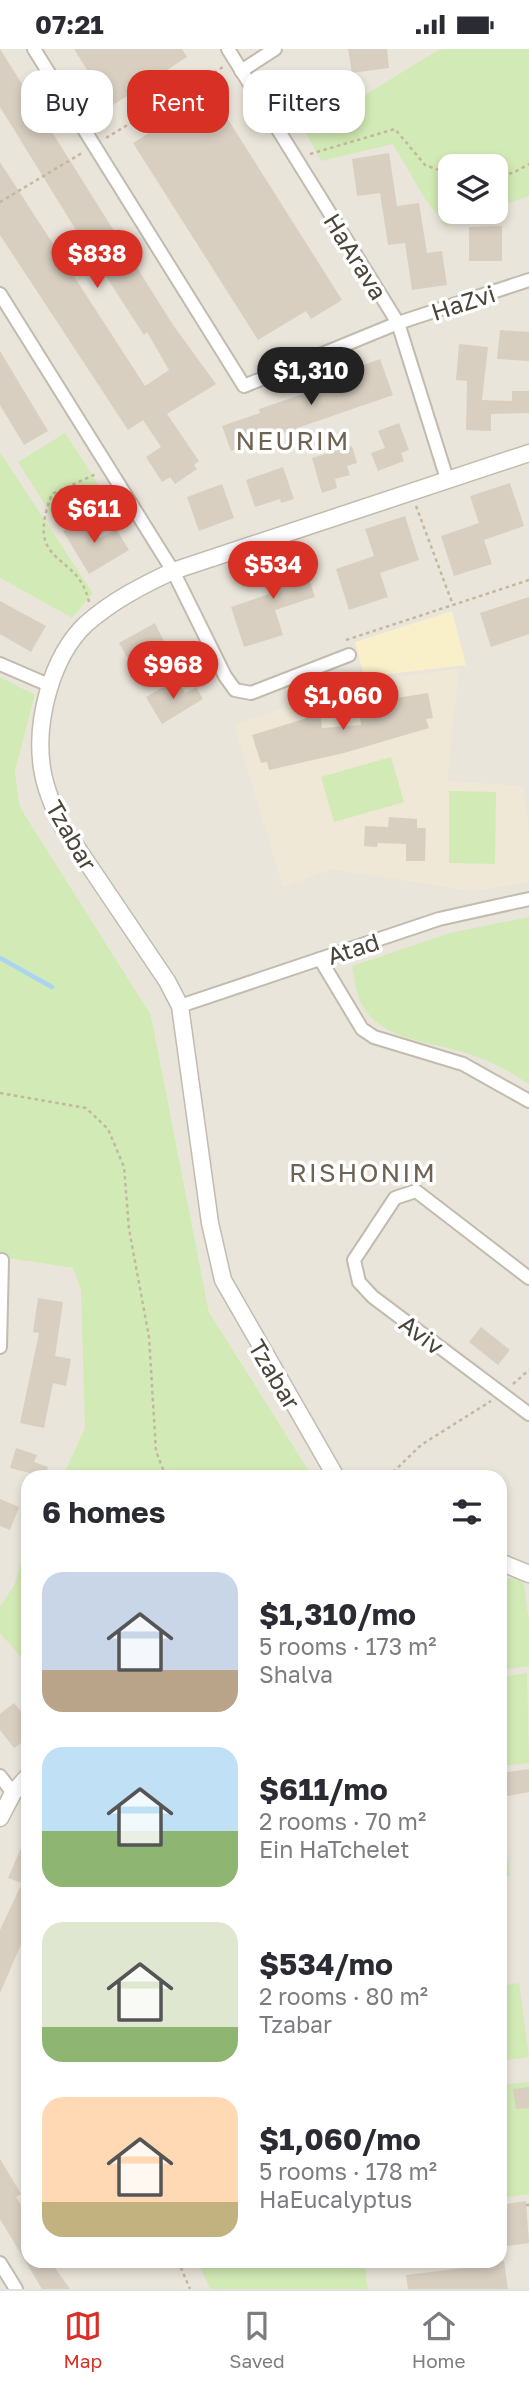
<!DOCTYPE html>
<html lang="en">
<head>
<meta charset="utf-8">
<style>
  body { margin:0; font-family:"Golos Text",sans-serif; background:#f7f7f7; color:#2b2b33; height:100vh; display:flex; flex-direction:column; font-size:26px; white-space:nowrap }
  * { box-sizing:border-box; margin:0 }
  p { font-size:23px; color:#7c7c81 }
  .icon { flex:none; width:38px; height:38px; fill:none; stroke:currentColor; stroke-width:2; stroke-linecap:round; stroke-linejoin:round }
  .map { position:relative; flex:1; overflow:hidden }
  .side { position:absolute; left:21px; top:1421px; width:486px; height:798px; display:flex; flex-direction:column; background:#fff; border-radius:21px; box-shadow:0 4px 10px #0003 }
  .side>* { flex:none }
  .top-card { position:absolute; left:21px; top:21px; width:488px; height:63px; display:flex; gap:14px }
  .fabs { position:absolute; left:438px; top:105px; display:grid; gap:14px }
  .fabs a { display:grid; place-items:center; width:70px; height:70px; border-radius:14px; background:#fff; box-shadow:0 4px 10px #0003; font-size:35px }
  .price { position:absolute; translate:-50% -60px; padding:0 16px; border-radius:24px; background:#d93025; color:#fff; font-size:23px; line-height:46px; filter:drop-shadow(0 2px 4px #0008) }
  .price::after { content:''; position:absolute; left:50%; top:42px; width:21px; height:16px; margin-left:-10px; background:inherit; clip-path:polygon(0 0,100% 0,50% 100%) }
  .price.current { background:#222; color:#fff }
  ul { padding:0; list-style:none }
  li { display:flex; align-items:center; gap:21px; height:175px; padding:0 21px }
  li span { display:grid; place-items:center; flex:none; width:196px; height:140px; border-radius:21px; color:#555 }
  li>.icon { margin-inline-start:auto }
  span .icon { width:84px; height:84px; fill:#fffc; stroke-width:1 }
  li b { font-size:30px }
  h2 { display:flex; justify-content:space-between; align-items:center; height:84px; padding:0 21px; font-size:30px }
  .tag { padding:0 24px; border-radius:21px; background:#fff; box-shadow:0 4px 10px #0003; font-size:24px; line-height:63px }
  .tag.current { background:#d93025; color:#fff }
  .status { display:flex; justify-content:space-between; align-items:center; height:49px; padding:0 35px; background:#fff; direction:ltr }
  .status svg { height:19px; fill:currentColor }
  .menu { display:flex; justify-content:space-around; align-items:center; height:98px; border-top:2px solid #e1e1e2; background:#fff; font-size:19px; color:#7c7c81 }
  .menu a { display:grid; justify-items:center; gap:4px }
  .menu .current { color:#d93025 }
  .map>svg:first-child { display:block }
</style>
</head>
<body>
<div class="status"><b>07:21</b><svg viewBox="0 0 49 12"><path d="M0 12V9h3v3zM5 12V6h3v6zM10 12V3h3v9zM15 12V0h3v12zM26 1h20v11H26zM47 4h2v5h-2z"/></svg></div>
<div class="map">
<svg width="529" height="2240" viewBox="0 0 529 2240">
  <rect width="100%" height="100%" fill="#f6f3ec"/>
  <path fill="#eae5da" fill-rule="evenodd" d="M0,0H529V2240H0V1208L74,1219L94,1244L85,1379L62,1428H28V2212H500V1428H313L209,1263L151,966L20,758L15,723L35,647L0,628V529L72,569L93,544L0,403ZM450,117H495V163H450Z"/>
  <path fill="#efe8d6" d="M459,620L447,732L523,737L529,778V833L472,842L331,820L283,838L234,676L367,631Z"/>
  <g fill="#d2eab5">
    <path d="M440,0H529V147L495,159V117H450V163H486L446,177L425,150L393,95L321,112L305,82L361,68L360,49Z"/>
    <path d="M65,384L103,443L56,473L18,413Z"/>
    <path d="M0,403L93,544L72,569L0,529Z"/>
    <path d="M0,628L35,646L15,723L20,758L151,966L209,1263L313,1428H62L85,1379L81,1240L73,1219L0,1208Z"/>
    <path d="M391,708L404,753L334,773L321,728Z"/>
    <path d="M449,742L496,743L495,815L449,814Z"/>
    <path d="M529,868V1035C509,1022 489,1011 466,1004C433,993 384,992 364,959C356,947 355,931 352,917L450,884Z"/>
    <path d="M28,1485V1604L22,1609L0,1584V1558L15,1535Z"/>
    <path d="M523,1528L529,1573V1617L501,1621L500,1531Z"/>
    <path d="M527,1624L529,1714L501,1717V1628Z"/>
    <path d="M501,1754L510,1827L501,1828H500Z"/>
    <path d="M519,1934L529,2008L501,2012V1937Z"/>
    <path d="M529,2033V2145L501,2149L500,2036Z"/>
    <path d="M197,2212H364L368,2240H210Z"/>
  </g>
  <path fill="#f9efc9" d="M452,562L466,616L364,628L355,593Z"/>
  <g fill="none" stroke-linecap="round" stroke-linejoin="round">
    <path stroke="#a9d4f2" stroke-width="4.5" d="M0,909L52,938"/>
  </g>
  <g fill="#d8cfc1">
    <path d="M0,0L173,276L216,335L167,365L199,412L194,416L197,420L175,435L170,428L162,433L146,408L161,398L143,371L128,381L0,186V113L145,337L169,321L147,283L144,286L76,181L0,58Z"/>
    <path d="M74,0H182L187,8L110,58Z"/>
    <path d="M348,0H387L389,19L352,24Z"/>
    <path d="M333,25L339,63L301,68L295,31Z"/>
    <path d="M212,45L342,251L311,270L306,262L258,291L133,94Z"/>
    <path d="M389,104L397,157L419,154L427,204L442,202L447,236L412,241L405,194L388,196L380,144L357,147L352,110Z"/>
    <path d="M502,177V212H469V178Z"/>
    <path d="M500,281L529,283V312L497,310Z"/>
    <path d="M459,295L488,298L482,351L512,352V342H529V364L491,365V382L466,381L467,332L456,331Z"/>
    <path d="M0,302L48,382L24,396L0,356Z"/>
    <path d="M380,310L393,346L231,402L222,377L260,364L259,360L353,328L350,321Z"/>
    <path d="M399,374L409,401L401,404L404,412L378,422L371,404L385,399L378,382Z"/>
    <path d="M352,397L357,414L347,417L350,426L335,430L337,439L322,444L312,409Z"/>
    <path d="M283,418L294,450L281,454L280,450L255,458L246,431Z"/>
    <path d="M510,434L524,477L484,491L492,515L454,527L441,487L479,474L470,447Z"/>
    <path d="M222,435L234,469L199,482L187,448Z"/>
    <path d="M87,467L100,489L116,480L129,501L89,525L63,482Z"/>
    <path d="M405,467L419,511L380,524L388,548L349,561L336,520L374,507L365,480Z"/>
    <path d="M300,504L315,548L275,561L283,586L244,598L231,558L269,545L262,524L276,520L273,513Z"/>
    <path d="M529,548V585L491,598L480,564Z"/>
    <path d="M0,552L46,577L31,603L0,585Z"/>
    <path d="M155,574L171,607L137,626L119,594Z"/>
    <path d="M177,630L185,644L196,638L203,650L162,675L146,648Z"/>
    <path d="M428,644L433,669L426,670L429,679L344,704L269,721L267,713L261,714L252,686L320,665L322,679L361,676L359,655Z"/>
    <path d="M389,768L417,770V779H426L425,812H406V795L378,794L377,798L364,797L365,777L388,778Z"/>
    <path d="M38,1249L63,1253L55,1307L71,1310L66,1337L53,1334L44,1379L20,1374L39,1284L33,1283Z"/>
    <path d="M481,1278L510,1301L498,1316L469,1293Z"/>
    <path d="M16,1399L37,1406L34,1413L48,1418L45,1428L10,1419Z"/>
    <path d="M0,1450L19,1458L10,1481L0,1477Z"/>
    <path d="M14,1654L28,1671V1689L14,1699L0,1681V1665Z"/>
    <path d="M529,1720V1743L502,1748L500,1724Z"/>
    <path d="M28,1783V1879L0,1944V1881L22,1834L8,1829Z"/>
    <path d="M529,2038V2059L516,2060L513,2040Z"/>
    <path d="M0,2110L21,2145L16,2148L28,2168V2212H50L70,2240H42L0,2170Z"/>
    <path d="M526,2152L529,2194L500,2198V2156Z"/>
    <path d="M487,2212H504L508,2240H408L406,2226L488,2216Z"/>
  </g>
  <g fill="none" stroke-linecap="round" stroke-linejoin="round">
    <defs>
      <g id="minor">
        <path d="M34,0L244,337L398,274L529,231"/>
        <path d="M228,0L398,274L447,430"/>
        <path d="M241,22L275,0"/>
        <path d="M0,245L173,522L225,627L235,641L251,644L349,606"/>
        <path d="M0,615L51,637"/>
        <path d="M320,910L362,980L374,988L463,1015L529,1052"/>
        <path d="M180,957L439,870L529,850"/>
        <path d="M529,1229L416,1142L395,1149L354,1211L359,1233L373,1248L529,1365"/>
        <path d="M0,1298L2,1211"/>
        <path d="M0,1727L13,1744"/>
        <path d="M0,2214L16,2240"/>
      </g>
      <g id="tertiary">
        <path d="M336,1428L223,1231L210,1174L180,957L167,932L61,775C53,757 45,739 42,719C35,673 51,608 86,575C112,552 141,537 173,522L529,404"/>
        <path d="M500,1513L529,1525"/>
        <path d="M0,1769L13,1744L28,1727"/>
      </g>
    </defs>
    <use href="#minor" stroke="#c2bbae" stroke-width="16"/>
    <use href="#tertiary" stroke="#c2bbae" stroke-width="19"/>
    <g stroke="#c4b79f" stroke-width="2.5" stroke-dasharray="3.5 3.5" stroke-linecap="butt">
      <path d="M106,89L223,18"/>
      <path d="M310,105L395,80L425,116L450,125"/>
      <path d="M495,126L513,124L529,115"/>
      <path d="M0,153L82,104"/>
      <path d="M416,457L453,556"/>
      <path d="M89,553C78,501 23,519 52,445L96,425"/>
      <path d="M346,591L529,531"/>
      <path d="M0,1044L86,1059L108,1080L124,1118L129,1180L149,1288L156,1402L166,1428"/>
      <path d="M513,1335L529,1321"/>
      <path d="M388,1428L421,1396L491,1352"/>
      <path d="M526,2156H529"/>
      <path d="M178,2212L190,2240"/>
    </g>
    <use href="#minor" stroke="#fff" stroke-width="12"/>
    <use href="#tertiary" stroke="#fff" stroke-width="16"/>
  </g>
  <g text-anchor="middle" dominant-baseline="central" stroke-width="7" stroke-linejoin="round" paint-order="stroke">
    <g font-size="24" fill="#4b4439" stroke="#fff">
      <text transform="translate(356 207) rotate(58)">HaArava</text>
      <text transform="translate(463 253) rotate(-18)">HaZvi</text>
      <text transform="translate(72 786) rotate(60)">Tzabar</text>
      <text transform="translate(353 899) rotate(-18)">Atad</text>
      <text transform="translate(422 1285) rotate(37)">Aviv</text>
      <text transform="translate(275 1325) rotate(59)">Tzabar</text>
    </g>
    <g font-size="26" letter-spacing="2" fill="#6e6250" stroke="#fff">
      <text x="293" y="391">NEURIM</text>
      <text x="363" y="1123">RISHONIM</text>
    </g>
  </g>
</svg>
<div class="fabs">
<a><svg class="icon" aria-label="layers" viewBox="0 0 24 24"><path d="M12 4l9 5-9 5-9-5zM3 14l9 5 9-5"/></svg></a>
</div>
<b class="price" style="left:97px;top:241px">$838</b>
<b class="price current" style="left:311px;top:358px">$1,310</b>
<b class="price" style="left:94px;top:496px">$611</b>
<b class="price" style="left:273px;top:552px">$534</b>
<b class="price" style="left:173px;top:652px">$968</b>
<b class="price" style="left:343px;top:683px">$1,060</b>
<div class="top-card">
<a class="tag">Buy</a>
<a class="tag current">Rent</a>
<a class="tag">Filters</a>
</div>
<section class="side">
<h2>6 homes<svg class="icon" aria-label="filters" viewBox="0 0 24 24"><path d="M4 7h16M4 17h16"/><circle cx="9" cy="7" r="2"/><circle cx="15" cy="17" r="2"/></svg></h2>
<ul>
<li><span style="background:linear-gradient(#c9d6e8 70%,#b9a48a 0)"><svg class="icon" aria-label="home" viewBox="0 0 24 24"><path d="M3 11l9-7 9 7M6 9v11h12V9"/></svg></span><div><b>$1,310/mo</b><p>5 rooms · 173 m²</p><p>Shalva</p></div></li>
<li><span style="background:linear-gradient(#bfe0f5 60%,#8fb573 0)"><svg class="icon" aria-label="home" viewBox="0 0 24 24"><path d="M3 11l9-7 9 7M6 9v11h12V9"/></svg></span><div><b>$611/mo</b><p>2 rooms · 70 m²</p><p>Ein HaTchelet</p></div></li>
<li><span style="background:linear-gradient(#dfe7d0 75%,#8fb573 0)"><svg class="icon" aria-label="home" viewBox="0 0 24 24"><path d="M3 11l9-7 9 7M6 9v11h12V9"/></svg></span><div><b>$534/mo</b><p>2 rooms · 80 m²</p><p>Tzabar</p></div></li>
<li><span style="background:linear-gradient(#ffd9b3 75%,#c2b280 0)"><svg class="icon" aria-label="home" viewBox="0 0 24 24"><path d="M3 11l9-7 9 7M6 9v11h12V9"/></svg></span><div><b>$1,060/mo</b><p>5 rooms · 178 m²</p><p>HaEucalyptus</p></div></li>
</ul>
</section>
</div>
<nav class="menu">
<a class="current"><svg class="icon" aria-label="map" viewBox="0 0 24 24"><path d="M3 6l6-2 6 2 6-2v14l-6 2-6-2-6 2zM9 4v14M15 6v14"/></svg>Map</a>
<a><svg class="icon" aria-label="saved" viewBox="0 0 24 24"><path d="M7 4h10v16l-5-4-5 4z"/></svg>Saved</a>
<a><svg class="icon" aria-label="home" viewBox="0 0 24 24"><path d="M3 11l9-7 9 7M6 9v11h12V9"/></svg>Home</a>
</nav>
</body>
</html>
